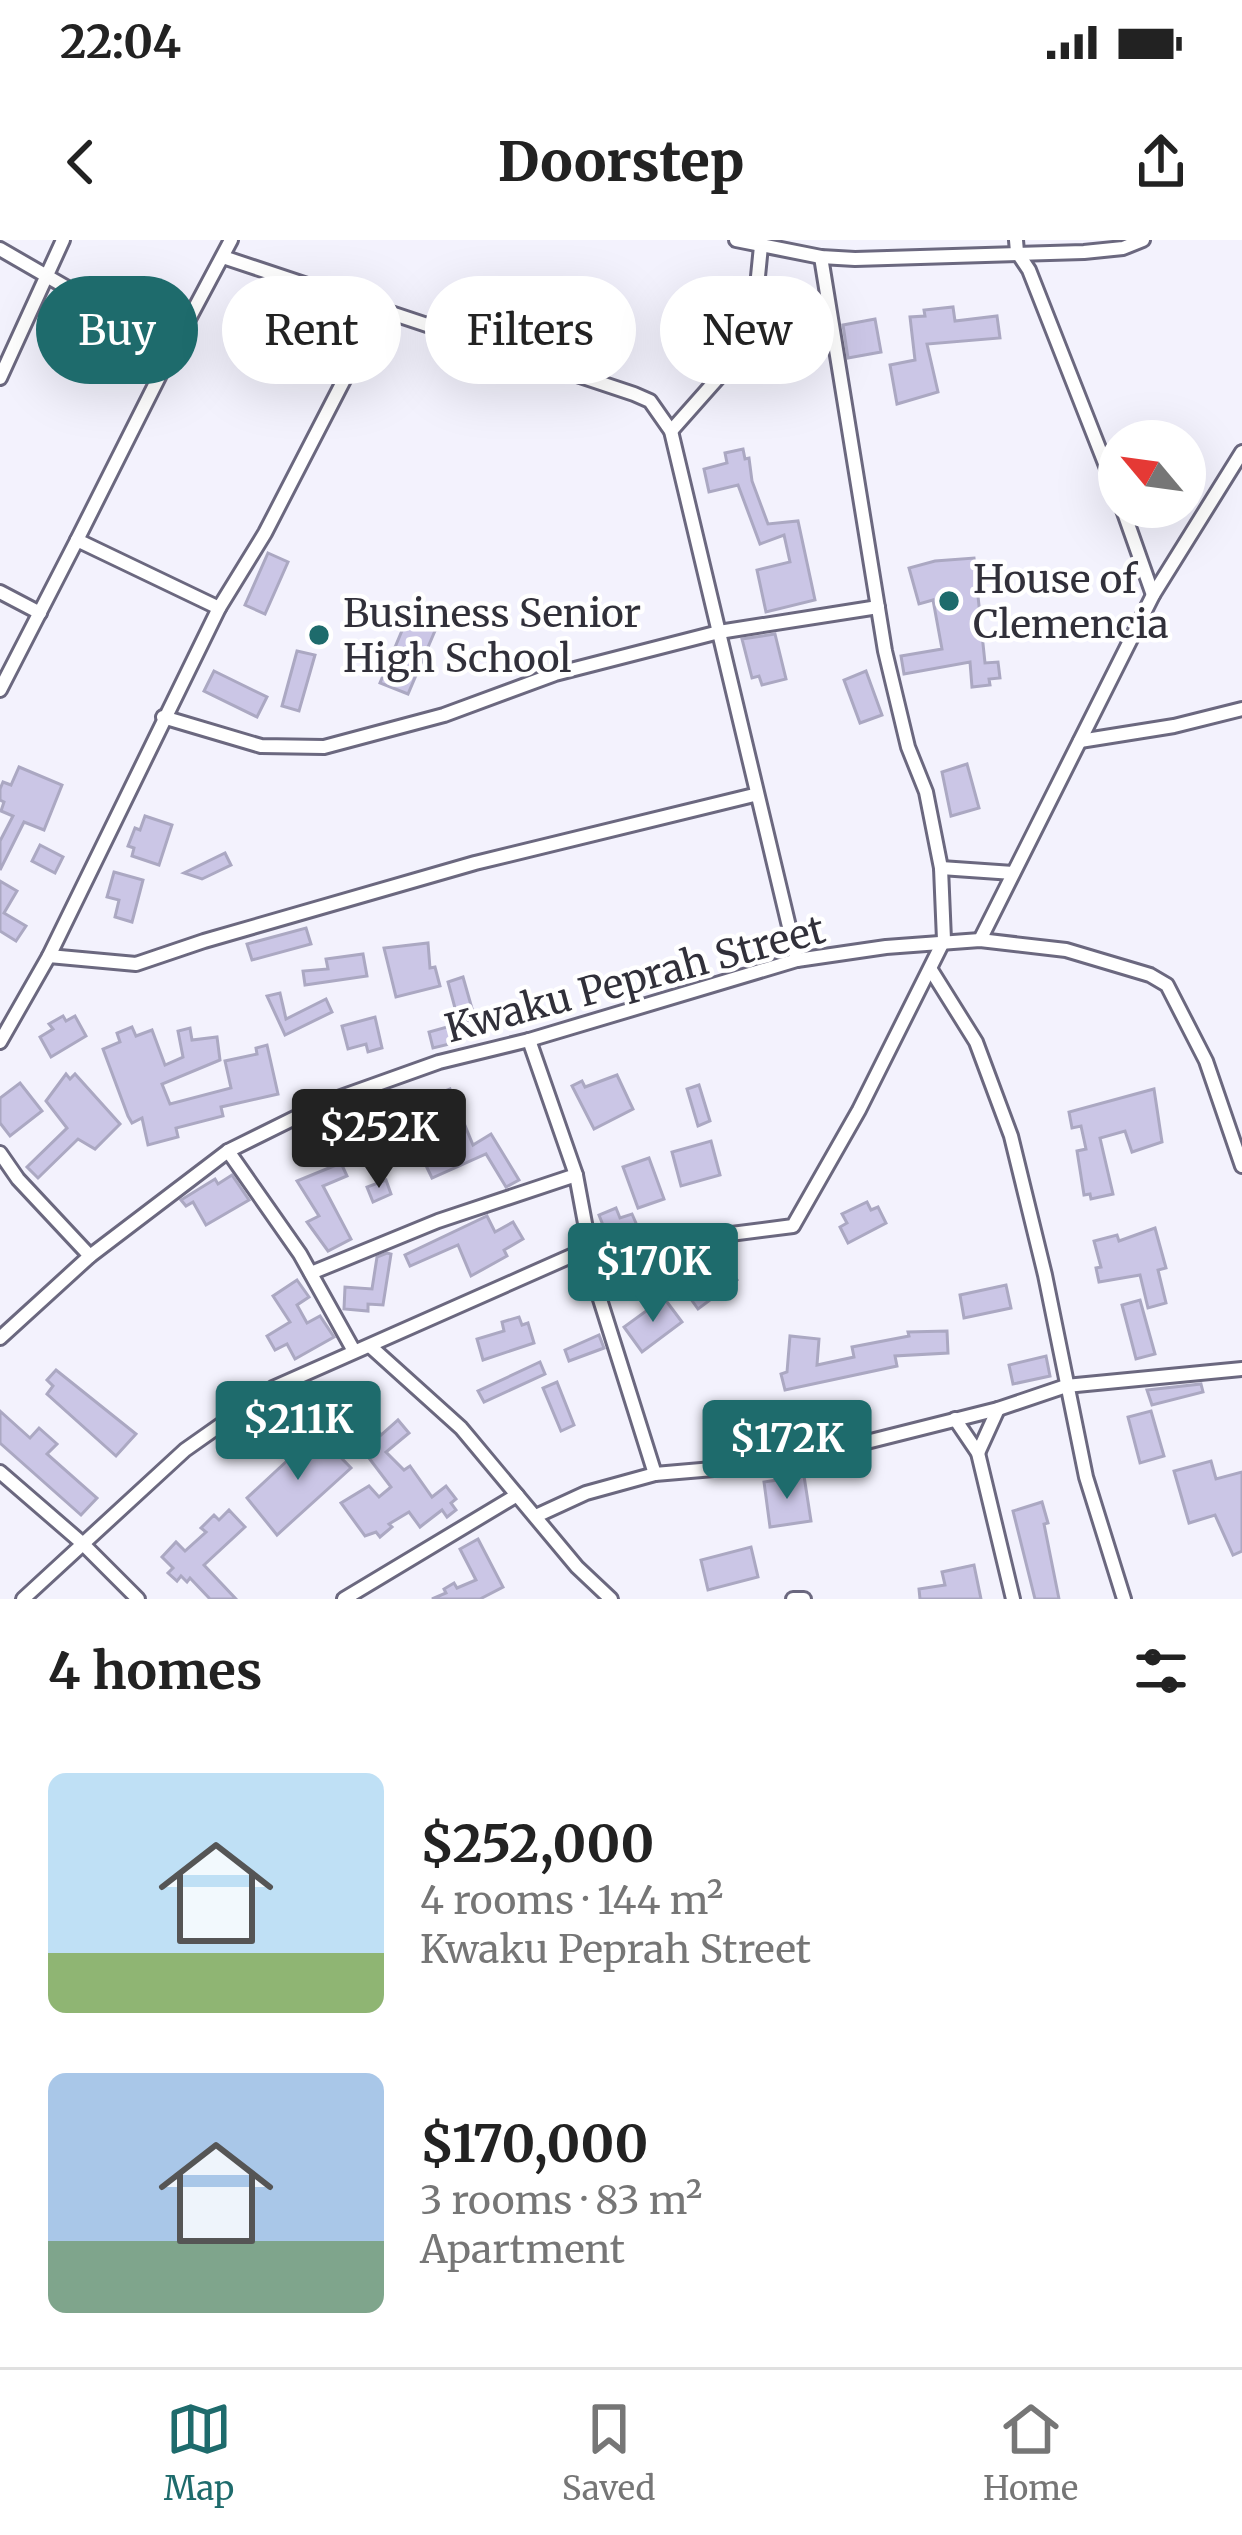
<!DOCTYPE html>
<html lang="en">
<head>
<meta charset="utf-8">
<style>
  body { margin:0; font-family:Merriweather,serif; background:#f6f6f6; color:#222; height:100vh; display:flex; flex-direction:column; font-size:45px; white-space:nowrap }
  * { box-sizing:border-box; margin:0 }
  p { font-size:39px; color:#767676 }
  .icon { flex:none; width:66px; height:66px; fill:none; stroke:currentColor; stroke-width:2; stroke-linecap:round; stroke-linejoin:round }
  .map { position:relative; height:1359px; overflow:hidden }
  .panel { display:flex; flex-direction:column; background:#fff; flex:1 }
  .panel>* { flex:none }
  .top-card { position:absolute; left:36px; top:36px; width:1170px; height:108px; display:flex; gap:24px }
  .needle { width:78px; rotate:299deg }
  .controls { position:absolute; left:1098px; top:180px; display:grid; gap:24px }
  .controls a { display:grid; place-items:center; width:108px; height:108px; border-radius:50%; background:#fff; box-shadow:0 12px 48px #0002; font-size:60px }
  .price { position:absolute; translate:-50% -102px; padding:0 27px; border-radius:12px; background:#1e6b6c; color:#fff; font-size:39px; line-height:78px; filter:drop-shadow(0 3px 6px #0008) }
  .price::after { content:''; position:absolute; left:50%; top:72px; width:36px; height:27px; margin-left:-18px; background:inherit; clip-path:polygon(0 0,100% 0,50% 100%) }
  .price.active { background:#222; color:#fff }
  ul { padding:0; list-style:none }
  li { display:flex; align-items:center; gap:36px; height:300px; padding:0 48px }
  li span { display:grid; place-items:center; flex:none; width:336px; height:240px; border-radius:18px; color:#555 }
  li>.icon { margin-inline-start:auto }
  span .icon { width:144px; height:144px; fill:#fffc; stroke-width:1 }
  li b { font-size:51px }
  h2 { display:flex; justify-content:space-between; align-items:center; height:144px; padding:0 48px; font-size:51px }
  .tag { padding:0 42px; border-radius:54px; background:#fff; box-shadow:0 12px 48px #0002; font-size:42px; line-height:108px }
  .tag.active { background:#1e6b6c; color:#fff }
  .status { display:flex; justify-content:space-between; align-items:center; height:84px; padding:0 60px; background:#fff; direction:ltr }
  .status svg { height:33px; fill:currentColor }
  header { display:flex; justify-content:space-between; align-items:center; height:156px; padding:0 48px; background:#fff; font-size:54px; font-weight:800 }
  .tabs { display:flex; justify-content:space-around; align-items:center; height:168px; border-top:3px solid #e0e0e0; background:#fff; font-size:33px; color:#767676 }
  .tabs a { display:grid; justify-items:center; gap:6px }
  .tabs .active { color:#1e6b6c }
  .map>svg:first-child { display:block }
</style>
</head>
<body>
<div class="status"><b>22:04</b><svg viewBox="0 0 49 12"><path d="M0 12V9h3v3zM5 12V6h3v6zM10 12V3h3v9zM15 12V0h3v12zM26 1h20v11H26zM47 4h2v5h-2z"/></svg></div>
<header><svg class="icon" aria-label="back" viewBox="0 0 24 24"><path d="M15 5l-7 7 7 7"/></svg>Doorstep<svg class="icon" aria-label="share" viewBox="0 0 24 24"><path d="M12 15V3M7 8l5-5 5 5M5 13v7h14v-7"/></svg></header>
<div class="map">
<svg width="1242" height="1359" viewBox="0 0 1242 1359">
  <rect width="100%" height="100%" fill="#f3f2fd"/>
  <g fill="#cbc6e6" stroke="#aba8c2" stroke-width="3">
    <path d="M953,67L955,81L997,76L1000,98L927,104L938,152L897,164L890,125L915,120L910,77L925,76L924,70Z"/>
    <path d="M875,79L881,112L848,118L843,85Z"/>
    <path d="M743,209L745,219L749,218L752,241L768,284L798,281L815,360L766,372L757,330L790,322L784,295L760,304L738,245L709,252L704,229L727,223L725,213Z"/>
    <path d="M268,313L288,322L265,374L245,365Z"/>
    <path d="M974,318L985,423L998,422L1000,438L989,439L990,445L972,447L970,422L904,434L901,416L942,409L933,360L919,364L909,328L935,321Z"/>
    <path d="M409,374L437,386L408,454L380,443Z"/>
    <path d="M775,394L786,439L762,445L759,436L752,438L742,399Z"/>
    <path d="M297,411L315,415L299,471L282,466Z"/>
    <path d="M214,431L267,457L257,477L204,451Z"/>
    <path d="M866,431L882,475L860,483L844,440Z"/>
    <path d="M967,524L979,568L951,576L942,532Z"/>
    <path d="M19,527L62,545L44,590L24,582L0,630V601L13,576L1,571L4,562L0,560V549L3,542L11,545Z"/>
    <path d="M145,576L172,585L159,625L132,616L134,608L128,606L135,588L140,590Z"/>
    <path d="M40,605L63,617L55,633L32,621Z"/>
    <path d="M225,613L231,625L202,639L184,633Z"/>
    <path d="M114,632L143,640L132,682L115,677L119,660L107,657Z"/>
    <path d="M0,641L17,651L4,673L26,686L16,701L0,691Z"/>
    <path d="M306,688L311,704L252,720L247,704Z"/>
    <path d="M428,703L430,728L435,727L440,746L396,757L384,708Z"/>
    <path d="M363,714L367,736L305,745L303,731L328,729L326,719Z"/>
    <path d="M463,737L475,779L459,783L448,742Z"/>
    <path d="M280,753L286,779L326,759L332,772L285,795L267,756Z"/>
    <path d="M63,776L66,781L75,776L86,796L51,817L40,797L53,789L49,784Z"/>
    <path d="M375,777L382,808L368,812L366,804L348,809L342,786Z"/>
    <path d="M454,785L458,802L433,808L429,792Z"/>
    <path d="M132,787L136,796L152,790L165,825L183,817L178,791L190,788L192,800L217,797L220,820L162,844L170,864L231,848L225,821L257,814L256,808L267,805L278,854L221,867L223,876L176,888L178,897L148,905L142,878L132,883L128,876L103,809L120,802L117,793Z"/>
    <path d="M66,834L70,839L75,834L120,884L95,909L78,899L38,938L27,927L67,888L46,861Z"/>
    <path d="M617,835L633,869L594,889L572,846L582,841L585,847Z"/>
    <path d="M20,843L42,871L10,896L0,883V858Z"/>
    <path d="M699,845L710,881L698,886L687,849Z"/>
    <path d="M450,849L473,905L491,894L519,940L506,947L486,914L432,938L408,888L388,900L369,869L384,860L391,873Z"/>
    <path d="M1154,849L1162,902L1132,912L1125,891L1100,898L1113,954L1091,959L1090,954L1084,955L1077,911L1086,909L1081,886L1072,888L1069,872Z"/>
    <path d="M711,901L720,935L681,946L672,912Z"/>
    <path d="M649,918L664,959L638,968L623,927Z"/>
    <path d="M341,923L347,936L323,946L351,999L328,1011L307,982L319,976L297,941Z"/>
    <path d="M232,935L249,960L206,985L193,962L186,966L181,960L215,939L218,944Z"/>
    <path d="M386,940L391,954L373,962L367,947Z"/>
    <path d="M867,962L871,970L878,967L886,983L848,1003L840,987L847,983L842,974Z"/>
    <path d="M616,968L620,978L632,974L639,990L630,993L633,999L612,1008L599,975Z"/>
    <path d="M487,976L495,992L513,982L523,999L504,1010L507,1016L471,1036L458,1005L410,1026L405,1015Z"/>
    <path d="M1155,988L1166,1028L1158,1030L1166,1063L1148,1068L1140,1035L1099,1042L1096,1028L1101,1027L1094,1001L1117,995L1119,1001Z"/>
    <path d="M713,1007L737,1040L698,1069L670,1030L686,1019L688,1024L702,1019L699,1009Z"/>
    <path d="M387,1013L391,1014L383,1065L368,1064V1071L344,1069L345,1047L372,1049L377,1017Z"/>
    <path d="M297,1040L309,1057L297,1065L307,1083L320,1076L334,1097L295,1119L287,1104L275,1110L267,1096L290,1082L273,1056Z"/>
    <path d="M1006,1045L1011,1068L964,1078L960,1055Z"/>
    <path d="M664,1058L682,1082L642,1112L624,1087Z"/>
    <path d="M1140,1060L1155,1114L1136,1119L1122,1065Z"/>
    <path d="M519,1077L522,1085L528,1083L534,1103L483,1120L477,1099L504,1091L502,1082Z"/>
    <path d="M947,1091L948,1113L895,1116L897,1126L785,1150L781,1134L787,1132L790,1096L819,1099L817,1125L854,1117L852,1107L909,1096L908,1092Z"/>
    <path d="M599,1095L604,1108L569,1121L565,1110Z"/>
    <path d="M1046,1116L1050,1136L1013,1144L1009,1125Z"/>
    <path d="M540,1122L545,1134L484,1162L478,1151Z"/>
    <path d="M56,1130L136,1194L116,1216L47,1154L53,1146L47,1140Z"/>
    <path d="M557,1142L574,1185L561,1191L543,1148Z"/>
    <path d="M1201,1144L1203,1152L1152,1165L1147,1150Z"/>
    <path d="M344,1145L381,1195L398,1180L409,1193L386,1212L404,1230L410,1226L432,1257L446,1246L456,1259L451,1263L456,1270L447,1277L442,1270L420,1287L409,1272L389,1284L392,1287L380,1297L376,1292L365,1296L341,1263L369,1246L379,1257L391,1247L325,1160Z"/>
    <path d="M0,1171L30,1198L39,1188L57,1204L47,1214L97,1258L81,1275L0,1203Z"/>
    <path d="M1151,1171L1164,1216L1140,1223L1128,1177Z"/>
    <path d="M317,1193L351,1228L277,1295L247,1258Z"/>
    <path d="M1211,1221L1216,1239L1242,1232V1311L1233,1315L1215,1275L1189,1283L1174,1231Z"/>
    <path d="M804,1236L811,1281L770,1287L764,1242Z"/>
    <path d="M1042,1262L1048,1283L1044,1284L1059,1359H1035L1013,1271Z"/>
    <path d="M229,1270L245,1287L204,1325L236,1359H210L190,1338L187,1342L181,1336L177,1341L168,1333L173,1328L162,1317L176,1302L185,1311L206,1292L201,1288L214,1275L219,1280Z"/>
    <path d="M478,1299L503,1347L480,1359H432L446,1353L444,1349L454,1343L457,1348L476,1340L460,1309Z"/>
    <path d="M751,1307L758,1337L708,1350L701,1320Z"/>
    <path d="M974,1325L981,1359H920L919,1349L945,1345L942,1332Z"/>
  </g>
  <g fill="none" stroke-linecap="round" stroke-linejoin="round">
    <defs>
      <g id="street">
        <path d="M736,0L821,17L855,19L1084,12L1123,8L1143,0"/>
        <path d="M1016,0L1017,12L1029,30L1119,259"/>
        <path d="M0,9L173,109L77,300"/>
        <path d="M223,17L634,154L650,161L671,191L797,720"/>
        <path d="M173,109L231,0"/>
        <path d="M0,138L63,0"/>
        <path d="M671,191L741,112L753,87L761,6"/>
        <path d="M1122,267L1153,355"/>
        <path d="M0,352L40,373"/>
        <path d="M219,368L265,293L380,70"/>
        <path d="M0,450L77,300L219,368L49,716L0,802"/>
        <path d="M163,477L261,506L324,507L444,475L555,434L719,392L878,367"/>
        <path d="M1080,501L1174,486L1242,469"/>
        <path d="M941,628L1013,633"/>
        <path d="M980,700L1153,355L1242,212"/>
        <path d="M49,716L136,724L204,701L475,623L754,555"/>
        <path d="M931,730L976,802L1011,896L1045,1035L1086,1237L1124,1359"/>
        <path d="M228,911L300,1014L354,1111"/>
        <path d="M0,913L18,939L90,1016"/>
        <path d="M576,935L598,1053L655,1234"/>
        <path d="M591,1027L676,1001L793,986L859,870L944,700L941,628L926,552L908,507L885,411L821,17"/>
        <path d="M311,1033L438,981L576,935L529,800"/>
        <path d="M0,1098L90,1016L228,911L327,862L439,822L529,800L797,720L886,707L980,700L1066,710L1150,735L1167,745L1206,821L1242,926"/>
        <path d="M370,1106L461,1188L577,1327L611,1359"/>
        <path d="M955,1179L978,1213L1013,1359"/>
        <path d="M978,1213L998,1169"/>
        <path d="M0,1232L82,1303L138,1359"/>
        <path d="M536,1276L586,1253L655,1234L783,1223L998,1169L1066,1146L1242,1129"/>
        <path d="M23,1359L185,1210L273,1148L587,1009"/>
        <path d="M344,1359L517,1255"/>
        <path d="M793,1359H804"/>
      </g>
    </defs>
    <use href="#street" stroke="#6b687f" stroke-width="18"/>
    <use href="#street" stroke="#fff" stroke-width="12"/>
  </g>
  <g fill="#1e6b6c" stroke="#fff" stroke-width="4.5">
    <circle cx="949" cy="361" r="12"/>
    <circle cx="319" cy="395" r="12"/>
  </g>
  <g text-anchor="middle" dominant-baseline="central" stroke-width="9" stroke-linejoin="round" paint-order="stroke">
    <g font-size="39" fill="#31303a" stroke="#fff" text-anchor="start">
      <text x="973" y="339">House of<tspan x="973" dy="45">Clemencia</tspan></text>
      <text x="343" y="373">Business Senior<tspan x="343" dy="45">High School</tspan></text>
    </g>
    <g font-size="39" fill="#31303a" stroke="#fff">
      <text transform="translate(635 739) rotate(-15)">Kwaku Peprah Street</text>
    </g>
  </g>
</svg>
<div class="controls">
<a><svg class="needle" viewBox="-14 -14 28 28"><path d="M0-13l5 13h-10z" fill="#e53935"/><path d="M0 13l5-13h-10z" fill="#767676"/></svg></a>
</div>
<b class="price active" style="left:379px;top:951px">$252K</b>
<b class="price" style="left:653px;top:1085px">$170K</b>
<b class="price" style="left:298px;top:1243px">$211K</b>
<b class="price" style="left:787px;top:1262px">$172K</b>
<div class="top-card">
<a class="tag active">Buy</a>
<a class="tag">Rent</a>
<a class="tag">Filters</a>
<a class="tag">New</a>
</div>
</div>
<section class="panel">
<h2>4 homes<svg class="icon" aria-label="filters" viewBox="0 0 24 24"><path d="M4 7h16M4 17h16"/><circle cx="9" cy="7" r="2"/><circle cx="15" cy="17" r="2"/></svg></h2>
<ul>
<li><span style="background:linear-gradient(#bfe0f5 75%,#8fb573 0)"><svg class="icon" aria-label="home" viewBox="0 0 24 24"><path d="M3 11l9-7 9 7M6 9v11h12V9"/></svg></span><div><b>$252,000</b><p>4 rooms · 144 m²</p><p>Kwaku Peprah Street</p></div></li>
<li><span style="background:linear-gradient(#a9c7e8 70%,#7fa58c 0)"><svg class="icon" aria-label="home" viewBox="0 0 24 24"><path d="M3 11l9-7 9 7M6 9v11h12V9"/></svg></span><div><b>$170,000</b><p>3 rooms · 83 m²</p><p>Apartment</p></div></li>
</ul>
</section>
<nav class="tabs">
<a class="active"><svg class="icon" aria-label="map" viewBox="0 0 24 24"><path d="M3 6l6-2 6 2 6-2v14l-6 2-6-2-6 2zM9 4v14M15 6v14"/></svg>Map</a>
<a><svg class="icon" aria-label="saved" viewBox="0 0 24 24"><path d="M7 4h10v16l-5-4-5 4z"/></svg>Saved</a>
<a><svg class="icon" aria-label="home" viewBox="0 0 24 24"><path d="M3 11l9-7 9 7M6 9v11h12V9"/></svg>Home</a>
</nav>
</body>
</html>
